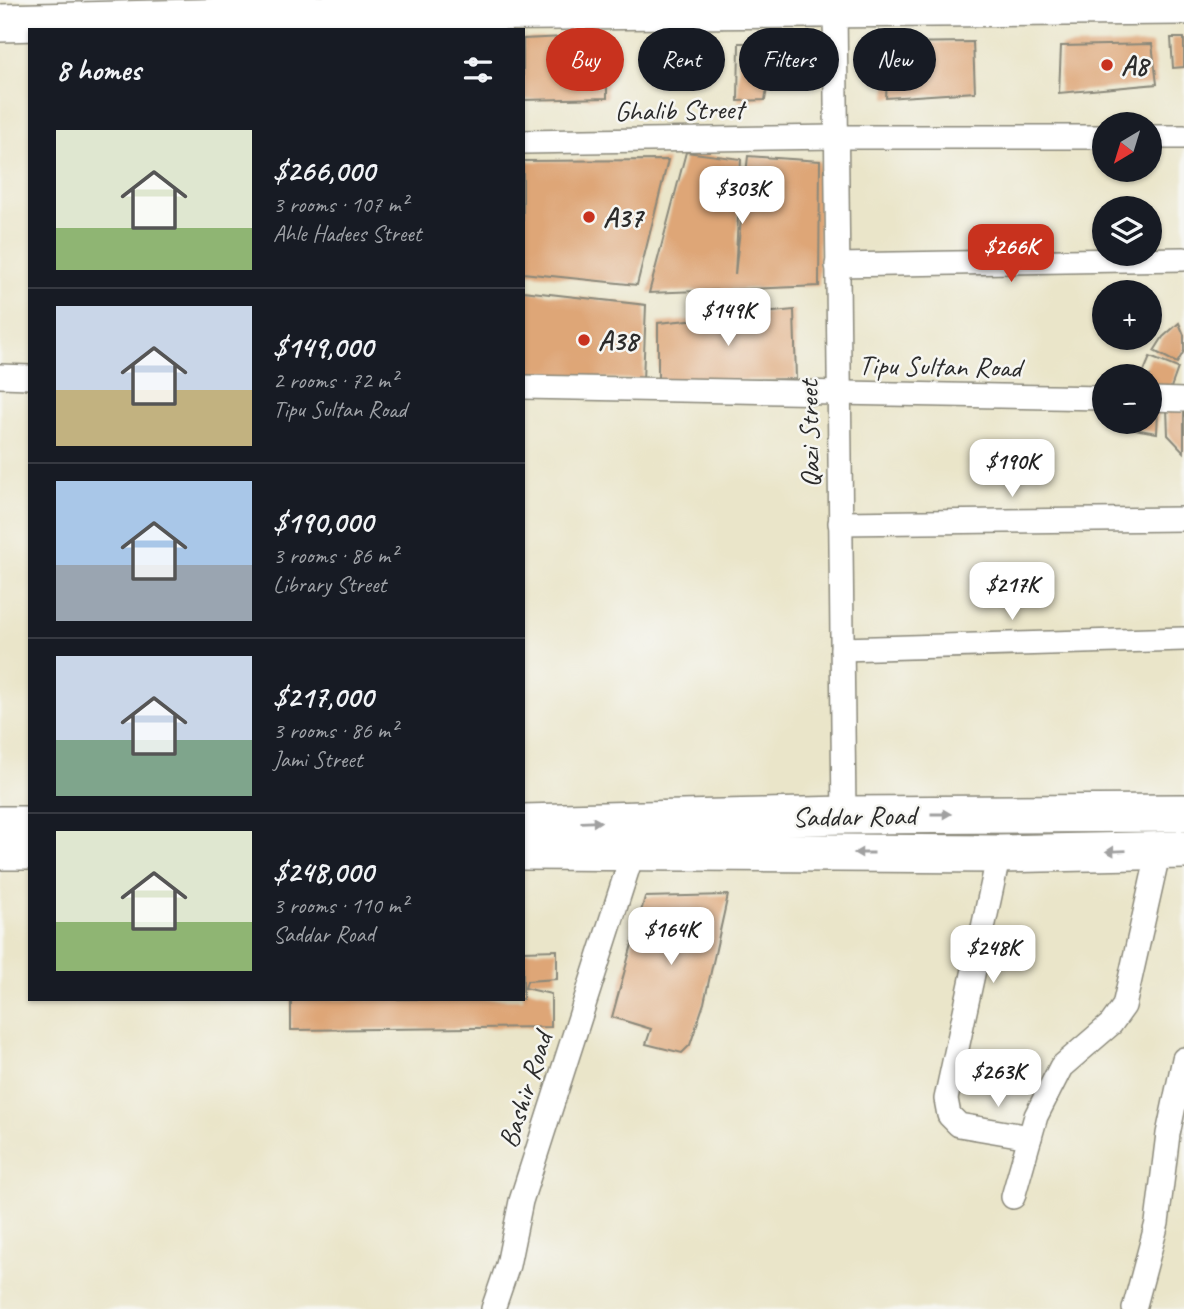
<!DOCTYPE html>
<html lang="en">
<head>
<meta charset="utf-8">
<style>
  body { margin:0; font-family:Caveat,sans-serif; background:#242831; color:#f1f3f6; height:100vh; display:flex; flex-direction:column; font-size:26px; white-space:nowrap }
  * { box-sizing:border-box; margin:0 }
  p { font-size:23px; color:#9ea1a6 }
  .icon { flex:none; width:38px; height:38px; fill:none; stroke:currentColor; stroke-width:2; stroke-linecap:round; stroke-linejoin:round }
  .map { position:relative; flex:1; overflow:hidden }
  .sheet { position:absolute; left:28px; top:28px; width:497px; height:973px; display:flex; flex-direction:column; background:#171b24; border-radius:0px; box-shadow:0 2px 5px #0004 }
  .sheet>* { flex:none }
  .hud { position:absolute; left:546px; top:28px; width:532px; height:63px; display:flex; gap:14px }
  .needle { width:46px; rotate:218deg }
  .buttons { position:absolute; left:1092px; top:112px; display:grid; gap:14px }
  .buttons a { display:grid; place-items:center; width:70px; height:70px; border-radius:50%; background:#171b24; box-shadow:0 2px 5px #0004; font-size:35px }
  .price { position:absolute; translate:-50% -60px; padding:0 16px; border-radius:14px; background:#fff; color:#222; font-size:23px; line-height:46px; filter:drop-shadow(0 2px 4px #0008) }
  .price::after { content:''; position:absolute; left:50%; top:42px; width:21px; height:16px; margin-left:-10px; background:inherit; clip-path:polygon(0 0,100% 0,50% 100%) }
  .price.active { background:#c8321e; color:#fff }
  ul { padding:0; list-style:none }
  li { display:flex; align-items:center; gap:21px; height:175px; padding:0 28px }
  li+li { border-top:2px solid #363941 }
  li span { display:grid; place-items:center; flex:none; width:196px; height:140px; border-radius:0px; color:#555 }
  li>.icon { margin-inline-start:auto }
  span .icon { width:84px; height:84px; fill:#fffc; stroke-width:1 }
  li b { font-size:30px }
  h2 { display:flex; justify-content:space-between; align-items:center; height:84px; padding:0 28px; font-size:30px }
  .chip { padding:0 24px; border-radius:32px; background:#171b24; box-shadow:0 2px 5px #0004; font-size:24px; line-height:63px }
  .chip.active { background:#c8321e; color:#fff }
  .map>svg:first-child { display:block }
</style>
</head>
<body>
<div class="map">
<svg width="1184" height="1309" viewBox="0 0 1184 1309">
  <rect width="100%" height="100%" fill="#f6f6f2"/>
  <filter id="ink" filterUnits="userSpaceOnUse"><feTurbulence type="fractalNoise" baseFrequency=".0143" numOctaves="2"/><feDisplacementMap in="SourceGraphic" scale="14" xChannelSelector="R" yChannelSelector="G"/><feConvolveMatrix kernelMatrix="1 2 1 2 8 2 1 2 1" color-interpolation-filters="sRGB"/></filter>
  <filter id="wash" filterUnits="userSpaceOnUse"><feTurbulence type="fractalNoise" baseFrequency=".00686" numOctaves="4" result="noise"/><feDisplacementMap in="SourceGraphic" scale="28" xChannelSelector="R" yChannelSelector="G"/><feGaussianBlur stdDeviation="1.57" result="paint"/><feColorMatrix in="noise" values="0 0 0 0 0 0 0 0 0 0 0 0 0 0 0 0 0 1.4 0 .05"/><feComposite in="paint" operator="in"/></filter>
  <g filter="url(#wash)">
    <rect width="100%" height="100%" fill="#eae5c9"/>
    <g id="blocks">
      <g fill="#dea677">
        <path d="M607,35V98L523,100V39Z"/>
        <path d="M1171,38H1184V67L1173,68Z"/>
        <path d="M973,42L975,92L886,98L889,43Z"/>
        <path d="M739,43H799L798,73L770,71L765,100L738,101Z"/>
        <path d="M1152,44L1157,84L1059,93L1061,46Z"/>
        <path d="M686,152L741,159L735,275L748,156L820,161L819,286L649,293Z"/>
        <path d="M668,160L637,285L523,273V161Z"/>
        <path d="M523,291L646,305L643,380L523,375Z"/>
        <path d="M794,310L796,379L658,382V323Z"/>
        <path d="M1179,323L1184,335V351L1177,363L1154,351L1163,337Z"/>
        <path d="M1150,357L1178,368L1169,393L1150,392V376H1142Z"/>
        <path d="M1167,408L1184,409V452L1168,435Z"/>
        <path d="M1150,410H1158L1157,433L1122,427L1123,422H1150Z"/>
        <path d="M728,895L704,1003L690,1045L682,1053L646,1044L651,1029L612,1017L645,897Z"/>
        <path d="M557,950V979L527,981L525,988L551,994V1027L291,1030V999H523V951Z"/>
      </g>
    </g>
  </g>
  <g filter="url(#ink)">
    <use href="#blocks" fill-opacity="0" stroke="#8a887a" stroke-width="2"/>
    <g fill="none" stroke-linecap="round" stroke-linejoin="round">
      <defs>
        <g id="street">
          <path d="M835,10L844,815"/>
          <path d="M1150,137H1184"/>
          <path d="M523,142L835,137H1104"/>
          <path d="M837,265L1184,259"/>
          <path d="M0,376L30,377"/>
          <path d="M523,387L1104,398"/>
          <path d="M1150,399L1184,400"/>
          <path d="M840,523L1184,519"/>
          <path d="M842,649L1184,639"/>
          <path d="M999,854L946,1099L949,1115L959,1125L1030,1137"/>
          <path d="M1013,1197L1036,1116L1061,1067L1111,1024L1124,1006L1159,850"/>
          <path d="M493,1309L508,1265L521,1201L633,852"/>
          <path d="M1134,1309L1157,1223L1168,1134L1184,1059"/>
        </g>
        <g id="primary">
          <path d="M0,23L427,12L1184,6"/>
          <path d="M523,823L844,815L1184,813"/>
          <path d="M0,825H30"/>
          <path d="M0,851H30"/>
          <path d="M523,851L999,854L1184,850"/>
        </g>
      </defs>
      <use href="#street" stroke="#8a887a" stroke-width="26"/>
      <use href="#primary" stroke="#8a887a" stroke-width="40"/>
      <use href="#street" stroke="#fff" stroke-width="23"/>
      <use href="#primary" stroke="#fff" stroke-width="37"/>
    </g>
    <defs><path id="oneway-solid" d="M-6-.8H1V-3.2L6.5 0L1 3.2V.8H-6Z" transform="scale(1.75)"/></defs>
    <g fill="#a0a0a0">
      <use href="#oneway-solid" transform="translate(941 814)"/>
      <use href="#oneway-solid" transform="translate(591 822) rotate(-2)"/>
      <use href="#oneway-solid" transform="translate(1116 851) rotate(178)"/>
      <use href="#oneway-solid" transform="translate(864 853) rotate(-180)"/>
    </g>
  </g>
  <g fill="#c8321e" stroke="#f6f6f2" stroke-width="2.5">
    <circle cx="1107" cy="65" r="7"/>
    <circle cx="589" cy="217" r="7"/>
    <circle cx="584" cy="340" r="7"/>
  </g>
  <g text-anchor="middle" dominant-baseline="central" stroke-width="5" stroke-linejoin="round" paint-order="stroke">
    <g font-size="28" font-weight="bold" fill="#2b2b2b" stroke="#f6f6f2" text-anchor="start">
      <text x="1121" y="65">A8</text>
      <text x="603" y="217">A37</text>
      <text x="598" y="340">A38</text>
    </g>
    <g font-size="28" fill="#2b2b2b" stroke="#f6f6f2">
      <text transform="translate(679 110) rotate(-1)">Ghalib Street</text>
      <text transform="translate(940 366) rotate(1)">Tipu Sultan Road</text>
      <text transform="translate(809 434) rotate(-91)">Qazi Street</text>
      <text transform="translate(854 816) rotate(-1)">Saddar Road</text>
      <text transform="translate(525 1090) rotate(-72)">Bashir Road</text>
    </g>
  </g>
</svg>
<div class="buttons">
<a><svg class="needle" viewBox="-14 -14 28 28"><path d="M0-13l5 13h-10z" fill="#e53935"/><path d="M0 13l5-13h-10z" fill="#9ea1a6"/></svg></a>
<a><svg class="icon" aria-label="layers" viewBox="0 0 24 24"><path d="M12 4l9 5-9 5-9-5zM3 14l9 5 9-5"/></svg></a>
<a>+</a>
<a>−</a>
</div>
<b class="price" style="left:742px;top:226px">$303K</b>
<b class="price active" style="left:1011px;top:284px">$266K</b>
<b class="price" style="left:728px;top:348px">$149K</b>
<b class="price" style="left:1012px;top:499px">$190K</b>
<b class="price" style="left:1012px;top:622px">$217K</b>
<b class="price" style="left:671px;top:967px">$164K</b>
<b class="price" style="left:993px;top:985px">$248K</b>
<b class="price" style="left:998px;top:1109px">$263K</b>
<div class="hud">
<a class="chip active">Buy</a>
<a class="chip">Rent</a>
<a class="chip">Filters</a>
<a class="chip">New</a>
</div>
<section class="sheet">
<h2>8 homes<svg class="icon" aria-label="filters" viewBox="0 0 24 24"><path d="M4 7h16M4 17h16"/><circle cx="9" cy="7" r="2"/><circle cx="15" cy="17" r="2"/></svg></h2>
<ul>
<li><span style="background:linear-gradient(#dfe7d0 70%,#8fb573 0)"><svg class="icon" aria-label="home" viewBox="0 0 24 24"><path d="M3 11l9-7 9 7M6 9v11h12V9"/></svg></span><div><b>$266,000</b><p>3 rooms · 107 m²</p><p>Ahle Hadees Street</p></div></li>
<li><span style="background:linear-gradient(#c9d6e8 60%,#c2b280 0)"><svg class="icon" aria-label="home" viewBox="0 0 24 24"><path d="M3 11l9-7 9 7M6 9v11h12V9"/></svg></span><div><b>$149,000</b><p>2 rooms · 72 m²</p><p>Tipu Sultan Road</p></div></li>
<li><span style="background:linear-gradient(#a9c7e8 60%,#9aa5b1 0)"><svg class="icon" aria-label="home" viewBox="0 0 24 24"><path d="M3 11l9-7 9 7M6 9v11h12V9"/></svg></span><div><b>$190,000</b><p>3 rooms · 86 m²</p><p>Library Street</p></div></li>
<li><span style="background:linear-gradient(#c9d6e8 60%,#7fa58c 0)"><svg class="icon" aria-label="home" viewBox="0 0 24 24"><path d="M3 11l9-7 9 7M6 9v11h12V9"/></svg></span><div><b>$217,000</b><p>3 rooms · 86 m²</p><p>Jami Street</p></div></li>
<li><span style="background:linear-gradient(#dfe7d0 65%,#8fb573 0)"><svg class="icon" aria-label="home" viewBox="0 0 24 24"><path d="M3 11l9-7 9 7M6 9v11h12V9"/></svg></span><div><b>$248,000</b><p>3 rooms · 110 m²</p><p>Saddar Road</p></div></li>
</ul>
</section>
</div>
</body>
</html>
